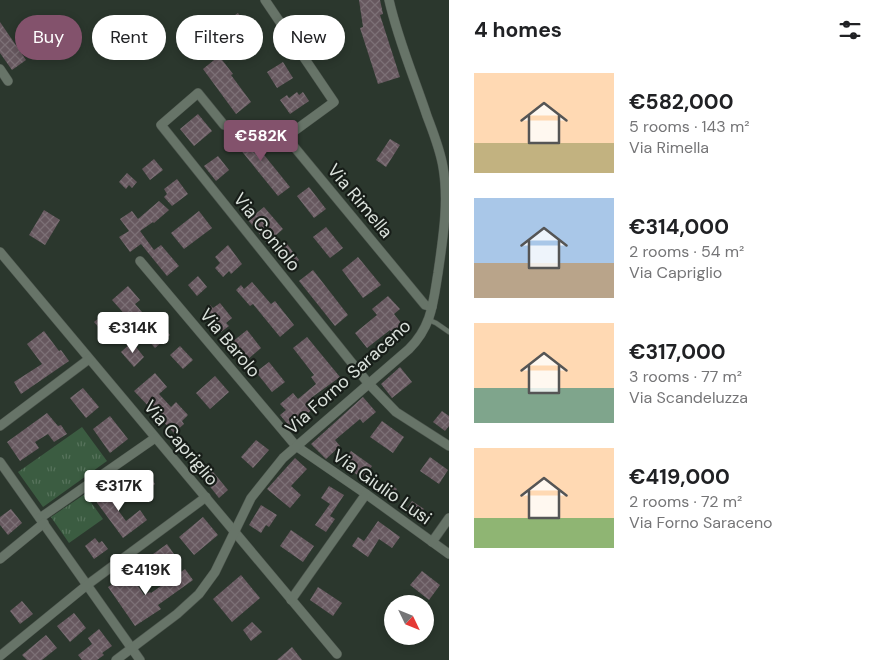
<!DOCTYPE html>
<html lang="en">
<head>
<meta charset="utf-8">
<style>
  body { margin:0; font-family:"DM Sans",sans-serif; background:#f2f2f2; color:#202124; height:100vh; display:flex; flex-direction:column; font-size:19px; white-space:nowrap }
  * { box-sizing:border-box; margin:0 }
  p { font-size:16px; color:#757577 }
  .icon { flex:none; width:28px; height:28px; fill:none; stroke:currentColor; stroke-width:2; stroke-linecap:round; stroke-linejoin:round }
  .map { position:relative; flex:1; overflow:hidden }
  .panel { display:flex; flex-direction:column; background:#fff; width:440px }
  .panel>* { flex:none }
  .top-card { position:absolute; left:15px; top:15px; width:359px; height:45px; display:flex; gap:10px }
  .needle { width:32px; rotate:133deg }
  .buttons { position:absolute; left:384px; top:595px; display:grid; gap:10px }
  .buttons a { display:grid; place-items:center; width:50px; height:50px; border-radius:50%; background:#fff; box-shadow:0 2px 8px #0003; font-size:25px }
  .price { position:absolute; translate:-50% -42px; padding:0 11px; border-radius:5px; background:#fff; color:#222; font-size:16px; line-height:32px; filter:drop-shadow(0 1px 2px #0008) }
  .price::after { content:''; position:absolute; left:50%; top:30px; width:15px; height:11px; margin-left:-8px; background:inherit; clip-path:polygon(0 0,100% 0,50% 100%) }
  .price.selected { background:#83526c; color:#fff }
  ul { padding:0; list-style:none }
  li { display:flex; align-items:center; gap:15px; height:125px; padding:0 25px }
  li span { display:grid; place-items:center; flex:none; width:140px; height:100px; border-radius:0px; color:#555 }
  li>.icon { margin-inline-start:auto }
  span .icon { width:60px; height:60px; fill:#fffc; stroke-width:1 }
  li b { font-size:21px }
  h2 { display:flex; justify-content:space-between; align-items:center; height:60px; padding:0 25px; font-size:21px }
  .tag { padding:0 18px; border-radius:22px; background:#fff; box-shadow:0 2px 8px #0003; font-size:18px; line-height:45px }
  .tag.selected { background:#83526c; color:#fff }
  main { display:flex; flex:1; min-height:0 }
  .map>svg:first-child { display:block }
</style>
</head>
<body>
<main>
<div class="map">
<svg width="449" height="660" viewBox="0 0 449 660">
  <defs>
    <pattern id="grass-tufts" width="24" height="20" patternUnits="userSpaceOnUse" patternTransform="scale(1.25)"><rect width="24" height="20" fill="#3b5c41"/><path d="M3 7l-1-3M5 7V3M7 7l1-3M15 17l-1-3M17 17v-4M19 17l1-3" fill="none" stroke="#57735c"/></pattern>
    <pattern id="building-cross-hatch" width="8" height="8" patternUnits="userSpaceOnUse" patternTransform="scale(1.25)"><rect width="8" height="8" fill="#67585f"/><path d="M0 0l8 8M0 8l8-8" fill="none" stroke="#7c7076"/></pattern>
  </defs>
  <rect width="100%" height="100%" fill="#2b372d"/>
  <g fill="url(#grass-tufts)">
    <path d="M82,427L107,461L43,507L18,472Z"/>
    <path d="M85,494L103,519L69,543L51,517Z"/>
  </g>
  <g fill="url(#building-cross-hatch)">
    <path d="M359,0H380L383,14L380,15L400,77L378,84L360,28L363,27Z"/>
    <path d="M238,13L250,30L233,42L221,25Z"/>
    <path d="M0,22L26,60L12,70L0,53Z"/>
    <path d="M219,56L233,74L231,75L251,102L236,114L203,69Z"/>
    <path d="M283,62L293,78L277,88L267,72Z"/>
    <path d="M297,92L299,95L303,92L309,101L290,114L280,100L287,95L289,98Z"/>
    <path d="M198,114L212,131L194,146L180,129Z"/>
    <path d="M243,129L290,187L278,196L231,138Z"/>
    <path d="M390,139L400,145L386,167L376,160Z"/>
    <path d="M218,156L229,170L216,181L204,166Z"/>
    <path d="M154,159L163,170L150,180L142,169Z"/>
    <path d="M127,173L137,182L132,188L129,185L126,189L119,182Z"/>
    <path d="M177,179L188,194L172,206L164,197L167,194L164,189Z"/>
    <path d="M309,187L326,209L314,218L297,196Z"/>
    <path d="M159,201L169,210L154,223L153,222L140,231L154,250L161,245L179,266L167,276L141,244L130,252L119,237L129,231L120,219L132,211L138,219Z"/>
    <path d="M264,207L283,229L267,243L248,220Z"/>
    <path d="M44,210L60,220L45,245L29,235Z"/>
    <path d="M199,211L212,228L184,249L171,233Z"/>
    <path d="M326,227L343,248L330,258L313,237Z"/>
    <path d="M287,244L299,260L288,268L276,252Z"/>
    <path d="M228,245L242,264L231,274L229,271L223,277L215,268L220,263L215,257Z"/>
    <path d="M358,257L381,285L363,298L342,270Z"/>
    <path d="M313,270L348,315L335,326L299,281Z"/>
    <path d="M198,276L207,287L197,296L188,285Z"/>
    <path d="M252,282L271,304L275,301L294,325L280,337L253,304L250,306L236,290L241,285L244,289Z"/>
    <path d="M128,286L140,300L135,304L154,326L159,322L170,335L155,348L112,300Z"/>
    <path d="M388,296L400,309L394,314L402,324L392,333L390,330L367,348L355,333L377,315L372,309Z"/>
    <path d="M220,303L232,318L226,323L229,326L221,332L204,310L210,305L213,308Z"/>
    <path d="M105,313L117,328L107,337L94,322Z"/>
    <path d="M247,330L261,348L247,360L232,342Z"/>
    <path d="M44,331L59,351L61,350L69,361L21,394L14,382L42,364L27,344Z"/>
    <path d="M307,337L340,377L311,398L317,406L290,427L280,415L286,410L280,404L293,393L298,399L316,384L311,377L314,375L293,348Z"/>
    <path d="M132,342L144,357L134,367L121,352Z"/>
    <path d="M180,346L193,360L183,369L170,355Z"/>
    <path d="M269,362L285,382L272,392L256,372Z"/>
    <path d="M400,367L412,382L392,398L381,384Z"/>
    <path d="M155,373L167,387L159,394L171,407L176,402L188,415L182,421L184,424L174,433L134,391Z"/>
    <path d="M215,376L229,392L210,409L196,393Z"/>
    <path d="M83,388L99,407L86,418L70,398Z"/>
    <path d="M363,397L376,412L363,423L360,419L335,440L340,446L326,459L311,444Z"/>
    <path d="M442,411L449,416V426L445,431L433,422Z"/>
    <path d="M47,413L58,426L61,425L67,434L54,442L48,434L35,442L39,448L20,461L7,442Z"/>
    <path d="M110,416L128,439L110,453L93,429Z"/>
    <path d="M382,421L404,437L393,453L370,437Z"/>
    <path d="M256,440L269,450L253,468L241,457Z"/>
    <path d="M351,451L372,466L363,479L342,464Z"/>
    <path d="M430,457L448,470L439,484L420,471Z"/>
    <path d="M295,458L307,469L291,486L301,495L290,508L267,489Z"/>
    <path d="M209,467L228,490L219,498L200,474Z"/>
    <path d="M149,475L155,484L140,495L134,487Z"/>
    <path d="M386,481L397,489L390,500L379,492Z"/>
    <path d="M116,484L126,498L115,506L126,521L140,510L147,520L123,538L95,500Z"/>
    <path d="M329,486L344,495L330,516L335,519L326,532L315,525L330,504L321,498Z"/>
    <path d="M412,501L424,509L416,520L405,512Z"/>
    <path d="M261,505L277,515L269,527L266,525L261,533L249,525Z"/>
    <path d="M11,509L22,523L8,535L0,525V517Z"/>
    <path d="M203,517L218,535L194,555L179,537Z"/>
    <path d="M378,521L400,537L392,548L379,539L368,557L352,546L358,537L364,541Z"/>
    <path d="M291,530L314,546L303,562L280,546Z"/>
    <path d="M95,538L99,543L102,541L108,549L94,559L85,546Z"/>
    <path d="M167,544L174,554L149,572L142,562Z"/>
    <path d="M185,569L193,580L158,605L161,609L135,626L108,587L130,573L144,595L150,592L151,593Z"/>
    <path d="M422,571L440,585L429,600L410,585Z"/>
    <path d="M241,575L260,598L232,622L213,599Z"/>
    <path d="M318,587L342,603L333,616L310,600Z"/>
    <path d="M22,601L33,614L20,624L10,611Z"/>
    <path d="M74,613L86,628L70,642L57,626Z"/>
    <path d="M252,622L262,632L251,641L243,630Z"/>
    <path d="M99,629L112,646L102,653L104,655L97,660H82L78,655L92,644L88,638Z"/>
    <path d="M46,635L57,648L42,660H27L22,655Z"/>
    <path d="M292,647L302,660H277Z"/>
  </g>
  <g fill="none" stroke-linecap="round" stroke-linejoin="round">
    <defs>
      <path id="service" d="M429,320L436,323L449,332"/>
      <g id="minor">
        <path d="M265,0L334,102L286,137L425,305L432,307"/>
        <path d="M0,69L8,81"/>
        <path d="M224,125L198,93L161,125L368,383L396,412L449,446"/>
        <path d="M0,252L337,654"/>
        <path d="M140,261L296,446L366,494L449,554"/>
        <path d="M0,426L89,359"/>
        <path d="M0,462L140,660"/>
        <path d="M40,518L155,438"/>
        <path d="M432,542L449,518"/>
        <path d="M0,559L44,523"/>
        <path d="M291,600L366,494"/>
        <path d="M0,656L87,585L206,497"/>
        <path d="M116,660L177,614L199,594L215,572L251,498L283,458L409,349C432,326 433,303 438,273C443,238 449,202 443,167C440,149 433,132 427,116C414,77 398,40 389,0"/>
      </g>
    </defs>
    <use href="#service" stroke="#4c554d" stroke-width="5.5"/>
    <use href="#minor" stroke="#4c554d" stroke-width="10"/>
    <use href="#service" stroke="#677468" stroke-width="4.5"/>
    <use href="#minor" stroke="#677468" stroke-width="9"/>
  </g>
  <g text-anchor="middle" dominant-baseline="central" stroke-width="4.5" stroke-linejoin="round" paint-order="stroke">
    <g font-size="18" fill="#dce3dd" stroke="#171d18">
      <text transform="translate(360 201) rotate(50)">Via Rimella</text>
      <text transform="translate(267 232) rotate(51)">Via Coniolo</text>
      <text transform="translate(230 343) rotate(50)">Via Barolo</text>
      <text transform="translate(348 377) rotate(-42)">Via Forno Saraceno</text>
      <text transform="translate(181 443) rotate(50)">Via Capriglio</text>
      <text transform="translate(382 487) rotate(35)">Via Giulio Lusi</text>
    </g>
  </g>
</svg>
<div class="buttons">
<a><svg class="needle" viewBox="-14 -14 28 28"><path d="M0-13l5 13h-10z" fill="#e53935"/><path d="M0 13l5-13h-10z" fill="#757577"/></svg></a>
</div>
<b class="price selected" style="left:261px;top:162px">€582K</b>
<b class="price" style="left:133px;top:354px">€314K</b>
<b class="price" style="left:119px;top:512px">€317K</b>
<b class="price" style="left:146px;top:596px">€419K</b>
<div class="top-card">
<a class="tag selected">Buy</a>
<a class="tag">Rent</a>
<a class="tag">Filters</a>
<a class="tag">New</a>
</div>
</div>
<section class="panel">
<h2>4 homes<svg class="icon" aria-label="filters" viewBox="0 0 24 24"><path d="M4 7h16M4 17h16"/><circle cx="9" cy="7" r="2"/><circle cx="15" cy="17" r="2"/></svg></h2>
<ul>
<li><span style="background:linear-gradient(#ffd9b3 70%,#c2b280 0)"><svg class="icon" aria-label="home" viewBox="0 0 24 24"><path d="M3 11l9-7 9 7M6 9v11h12V9"/></svg></span><div><b>€582,000</b><p>5 rooms · 143 m²</p><p>Via Rimella</p></div></li>
<li><span style="background:linear-gradient(#a9c7e8 65%,#b9a48a 0)"><svg class="icon" aria-label="home" viewBox="0 0 24 24"><path d="M3 11l9-7 9 7M6 9v11h12V9"/></svg></span><div><b>€314,000</b><p>2 rooms · 54 m²</p><p>Via Capriglio</p></div></li>
<li><span style="background:linear-gradient(#ffd9b3 65%,#7fa58c 0)"><svg class="icon" aria-label="home" viewBox="0 0 24 24"><path d="M3 11l9-7 9 7M6 9v11h12V9"/></svg></span><div><b>€317,000</b><p>3 rooms · 77 m²</p><p>Via Scandeluzza</p></div></li>
<li><span style="background:linear-gradient(#ffd9b3 70%,#8fb573 0)"><svg class="icon" aria-label="home" viewBox="0 0 24 24"><path d="M3 11l9-7 9 7M6 9v11h12V9"/></svg></span><div><b>€419,000</b><p>2 rooms · 72 m²</p><p>Via Forno Saraceno</p></div></li>
</ul>
</section>
</main>
</body>
</html>
